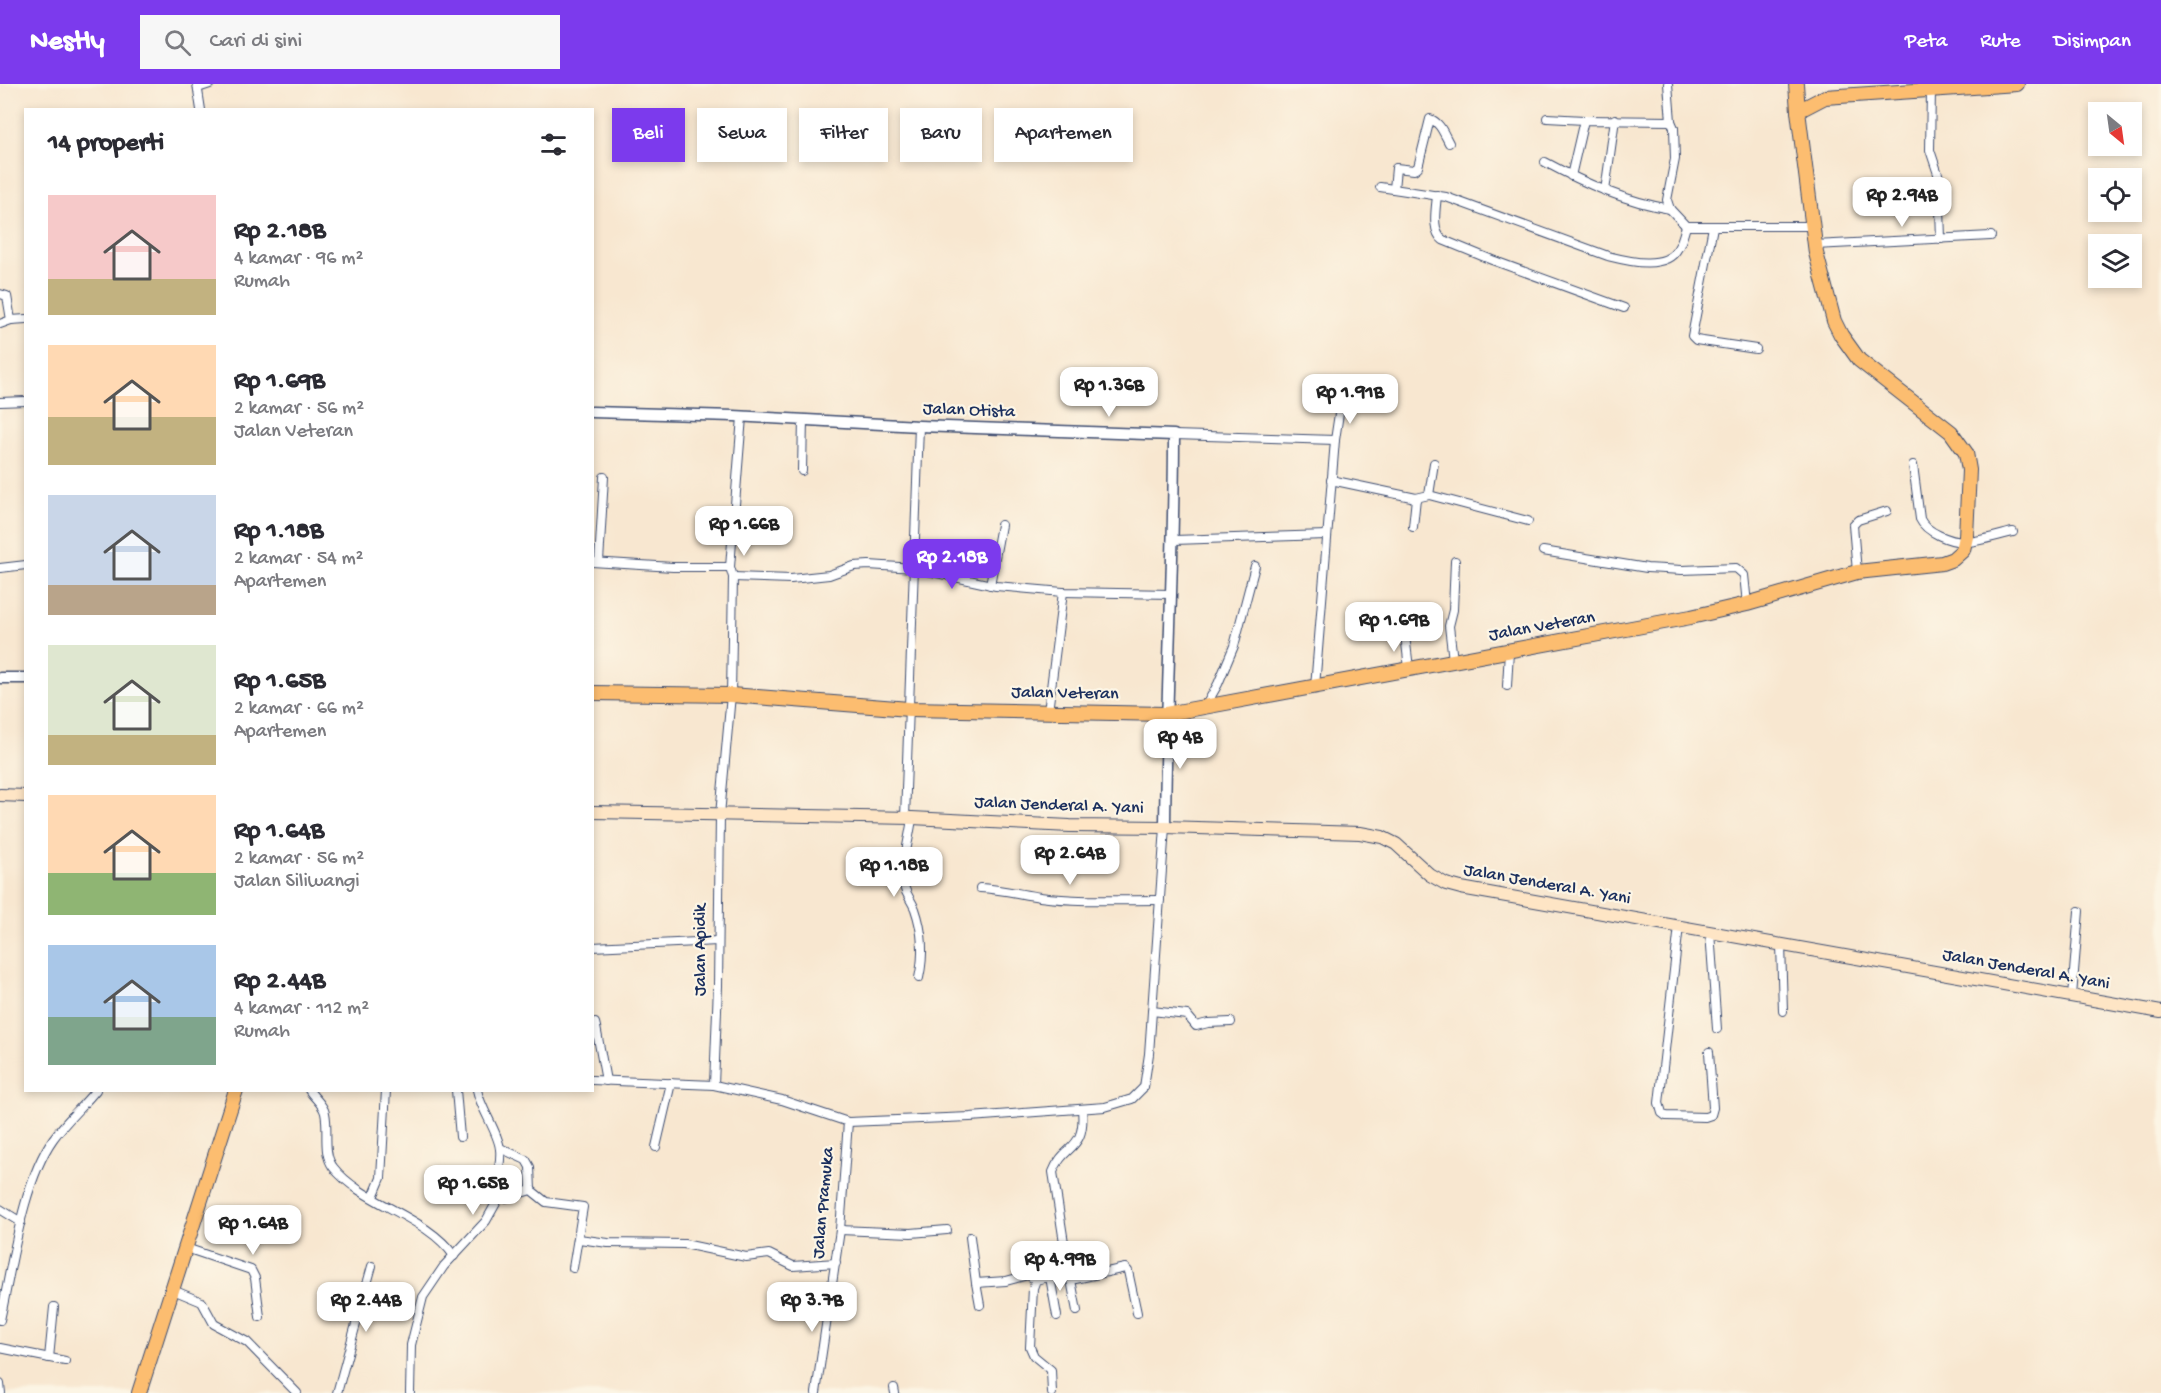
<!DOCTYPE html>
<html lang="id">
<head>
<meta charset="utf-8">
<style>
  body { margin:0; font-family:"Gochi Hand",sans-serif; background:#f7f7f7; color:#2b2b33; height:100vh; display:flex; flex-direction:column; font-size:22px; white-space:nowrap }
  * { box-sizing:border-box; margin:0 }
  p { font-size:20px; color:#7c7c81 }
  .icon { flex:none; width:33px; height:33px; fill:none; stroke:currentColor; stroke-width:2; stroke-linecap:round; stroke-linejoin:round }
  .map { position:relative; flex:1; overflow:hidden }
  .details { position:absolute; left:24px; top:24px; width:570px; height:984px; display:flex; flex-direction:column; background:#fff; border-radius:0px; box-shadow:0 3px 9px #0003 }
  .details>* { flex:none }
  .hud { position:absolute; left:612px; top:24px; width:570px; height:54px; display:flex; gap:12px }
  .needle { width:39px; rotate:151deg }
  .tools { position:absolute; left:2088px; top:18px; display:grid; gap:12px }
  .tools a { display:grid; place-items:center; width:54px; height:54px; border-radius:0px; background:#fff; box-shadow:0 3px 9px #0003; font-size:30px }
  .price { position:absolute; translate:-50% -51px; padding:0 14px; border-radius:12px; background:#fff; color:#222; font-size:20px; line-height:39px; filter:drop-shadow(0 2px 3px #0008) }
  .price::after { content:''; position:absolute; left:50%; top:36px; width:18px; height:14px; margin-left:-9px; background:inherit; clip-path:polygon(0 0,100% 0,50% 100%) }
  .price.current { background:#7c3aed; color:#fff }
  ul { padding:0; list-style:none }
  li { display:flex; align-items:center; gap:18px; height:150px; padding:0 24px }
  li span { display:grid; place-items:center; flex:none; width:168px; height:120px; border-radius:0px; color:#555 }
  li>.icon { margin-inline-start:auto }
  span .icon { width:72px; height:72px; fill:#fffc; stroke-width:1 }
  li b { font-size:26px }
  h2 { display:flex; justify-content:space-between; align-items:center; height:72px; padding:0 24px; font-size:26px }
  .tag { padding:0 21px; border-radius:0px; background:#fff; box-shadow:0 3px 9px #0003; font-size:21px; line-height:54px }
  .tag.current { background:#7c3aed; color:#fff }
  header { display:flex; align-items:center; gap:36px; box-sizing:border-box; height:84px; padding:0 30px; background:#7c3aed; color:#fff }
  header strong { font-size:28px }
  nav { display:flex; gap:33px; margin-inline-start:auto; font-size:21px }
  .search { width:420px; height:54px; background:#f7f7f7; display:flex; align-items:center; gap:15px; box-sizing:border-box; padding:0 21px; border-radius:0px; color:#7c7c81; font-size:22px }
  .map>svg:first-child { display:block }
</style>
</head>
<body>
<header>
<strong>Nestly</strong>
<div class="search"><svg class="icon" aria-label="search" viewBox="0 0 24 24"><circle cx="10" cy="10" r="6"/><path d="M15 15l6 6"/></svg>Cari di sini</div>
<nav><a>Peta</a><a>Rute</a><a>Disimpan</a></nav>
</header>
<div class="map">
<svg width="2161" height="1309" viewBox="0 0 2161 1309">
  <rect width="100%" height="100%" fill="#fcf5e5"/>
  <filter id="ink" filterUnits="userSpaceOnUse"><feTurbulence type="fractalNoise" baseFrequency=".0167" numOctaves="2"/><feDisplacementMap in="SourceGraphic" scale="12" xChannelSelector="R" yChannelSelector="G"/><feConvolveMatrix kernelMatrix="1 2 1 2 8 2 1 2 1" color-interpolation-filters="sRGB"/></filter>
  <filter id="wash" filterUnits="userSpaceOnUse"><feTurbulence type="fractalNoise" baseFrequency=".008" numOctaves="4" result="noise"/><feDisplacementMap in="SourceGraphic" scale="24" xChannelSelector="R" yChannelSelector="G"/><feGaussianBlur stdDeviation="1.35" result="paint"/><feColorMatrix in="noise" values="0 0 0 0 0 0 0 0 0 0 0 0 0 0 0 0 0 1.4 0 .05"/><feComposite in="paint" operator="in"/></filter>
  <g filter="url(#wash)">
    <rect width="100%" height="100%" fill="#f8e7d0"/>
  </g>
  <g filter="url(#ink)">
    <g fill="none" stroke-linecap="round" stroke-linejoin="round">
      <defs>
        <g id="minor">
          <path d="M197,0L201,26"/>
          <path d="M1668,0L1671,37L1674,44L1675,75L1667,116L1670,125L1686,142H1813"/>
          <path d="M198,4L210,0"/>
          <path d="M1931,6L1930,66L1939,93L1941,155"/>
          <path d="M1547,34L1584,36"/>
          <path d="M1545,78C1586,100 1624,117 1670,125"/>
          <path d="M1571,92L1584,36L1671,37"/>
          <path d="M1380,103L1446,113L1608,172C1628,177 1666,187 1678,164C1682,158 1684,149 1686,142"/>
          <path d="M1394,105L1396,84L1414,86L1418,83L1430,35C1440,38 1444,50 1449,59"/>
          <path d="M1605,107L1615,35"/>
          <path d="M1437,111C1436,125 1431,147 1443,156L1492,176L1624,224"/>
          <path d="M1713,143L1692,252L1696,256L1756,265"/>
          <path d="M1815,161L1991,152"/>
          <path d="M0,210L7,212L11,236"/>
          <path d="M0,240L11,236L26,235"/>
          <path d="M0,318L26,317"/>
          <path d="M1174,351L1335,356"/>
          <path d="M1913,381L1920,435C1926,448 1950,458 1965,458C1978,458 1999,451 2013,448"/>
          <path d="M802,387L803,335"/>
          <path d="M1331,396L1416,414L1429,411L1528,437"/>
          <path d="M1429,411L1434,379"/>
          <path d="M1413,443L1416,414"/>
          <path d="M1174,456L1327,451"/>
          <path d="M1543,467L1647,484L1682,486L1736,484L1744,491L1747,520"/>
          <path d="M592,478L673,483H730"/>
          <path d="M599,478L604,393"/>
          <path d="M0,484L26,481"/>
          <path d="M1857,488L1853,441L1858,436L1887,427"/>
          <path d="M733,493L791,495L829,491L854,482L869,481L914,484L996,502L1063,508L1172,510"/>
          <path d="M990,501L1001,441"/>
          <path d="M1405,551L1409,584"/>
          <path d="M1453,576L1449,542L1453,526L1455,477"/>
          <path d="M1507,602L1509,567"/>
          <path d="M1315,603L1335,356L1340,323"/>
          <path d="M1205,623L1218,600L1234,562L1255,482"/>
          <path d="M1048,628L1063,508"/>
          <path d="M905,734L919,342"/>
          <path d="M912,734C910,752 902,779 903,795C903,807 911,815 915,825C923,848 924,871 919,894"/>
          <path d="M980,804C1000,805 1020,810 1040,813C1079,818 1120,816 1160,816"/>
          <path d="M1679,842L1659,1019L1662,1029L1666,1032L1705,1033L1711,1031L1713,1024L1709,968"/>
          <path d="M1710,848L1717,945"/>
          <path d="M1781,860L1783,927"/>
          <path d="M592,863L718,857"/>
          <path d="M2072,912L2079,827"/>
          <path d="M1152,927L1187,931L1196,942L1208,939L1231,938"/>
          <path d="M592,939H595L596,943L606,997"/>
          <path d="M592,996L714,1001L782,1016L848,1038L970,1033L1105,1023L1132,1015L1144,1003L1149,970L1165,743"/>
          <path d="M714,1001L718,902L720,731L731,611L733,493L730,483L742,333"/>
          <path d="M309,1006C314,1014 323,1020 325,1029C329,1046 322,1068 333,1083C362,1120 427,1132 454,1172"/>
          <path d="M456,1006L460,1053"/>
          <path d="M477,1006C481,1026 498,1047 500,1065C502,1081 494,1095 500,1112L505,1114L531,1106L546,1118L583,1123L573,1184"/>
          <path d="M656,1063L671,999"/>
          <path d="M500,1064L526,1076L530,1083L531,1106"/>
          <path d="M373,1113L381,1094L386,1006"/>
          <path d="M0,1125L21,1138"/>
          <path d="M840,1146L911,1149L947,1146"/>
          <path d="M970,1153L976,1199"/>
          <path d="M579,1155L608,1159L684,1160L746,1173L769,1170L793,1182L836,1179"/>
          <path d="M186,1164L251,1186L255,1194L260,1233"/>
          <path d="M1070,1191L1077,1227"/>
          <path d="M1050,1193L1057,1232"/>
          <path d="M1071,1196L1125,1184L1128,1187L1137,1229"/>
          <path d="M173,1206L202,1218L214,1240L247,1258L297,1309"/>
          <path d="M980,1221L976,1199L1006,1197L1028,1191L1036,1196"/>
          <path d="M0,1236C12,1183 22,1099 53,1055C65,1038 82,1023 96,1006"/>
          <path d="M0,1264L65,1277"/>
          <path d="M49,1274L54,1223"/>
          <path d="M0,1300L1,1309"/>
          <path d="M894,1304L895,1309"/>
          <path d="M337,1309L372,1182"/>
          <path d="M410,1309L411,1261L423,1213L444,1182L486,1137L500,1112"/>
          <path d="M816,1309L840,1146L848,1038"/>
          <path d="M1052,1309L1051,1286L1034,1272L1030,1263L1033,1204L1036,1196C1046,1193 1062,1193 1068,1184L1053,1088C1064,1059 1086,1068 1082,1025"/>
        </g>
        <g id="tertiary">
          <path d="M592,328L734,332L919,342L1174,351C1174,482 1166,612 1165,743"/>
          <path d="M0,594H26"/>
        </g>
        <g id="secondary">
          <path d="M0,711L26,712"/>
          <path d="M592,728L912,734L1070,742L1165,743L1360,749L1382,753L1396,760L1430,791L1446,800L1461,804L2161,928"/>
        </g>
        <g id="primary">
          <path d="M592,609L731,611L909,625L1166,630L1691,533L1747,520L1857,488L1942,479L1953,475L1963,466L1966,453L1969,386L1966,369L1951,348L1859,276L1841,251L1834,237L1816,169L1798,27"/>
          <path d="M139,1309L236,1006"/>
        </g>
        <path id="trunk" d="M1796,0L1798,27L1825,13L2017,0"/>
      </defs>
      <use href="#minor" stroke="#3c4b6f" stroke-width="10"/>
      <use href="#tertiary" stroke="#3c4b6f" stroke-width="13"/>
      <use href="#secondary" stroke="#3c4b6f" stroke-width="14"/>
      <use href="#primary" stroke="#3c4b6f" stroke-width="16"/>
      <use href="#trunk" stroke="#3c4b6f" stroke-width="16"/>
      <use href="#minor" stroke="#fff" stroke-width="8"/>
      <use href="#tertiary" stroke="#fff" stroke-width="10"/>
      <use href="#secondary" stroke="#fee5c5" stroke-width="12"/>
      <use href="#primary" stroke="#fcbd6f" stroke-width="14"/>
      <use href="#trunk" stroke="#fcbd6f" stroke-width="14"/>
    </g>
  </g>
  <g text-anchor="middle" dominant-baseline="central" stroke-width="4.5" stroke-linejoin="round" paint-order="stroke">
    <g font-size="18" fill="#1b2f5e" stroke="#fcf5e5">
      <text transform="translate(969 327) rotate(2)">Jalan Otista</text>
      <text transform="translate(1542 543) rotate(-10)">Jalan Veteran</text>
      <text transform="translate(1065 610) rotate(1)">Jalan Veteran</text>
      <text transform="translate(1059 722) rotate(2)">Jalan Jenderal A. Yani</text>
      <text transform="translate(1547 801) rotate(10)">Jalan Jenderal A. Yani</text>
      <text transform="translate(701 866) rotate(-90)">Jalan Apidik</text>
      <text transform="translate(2026 886) rotate(10)">Jalan Jenderal A. Yani</text>
      <text transform="translate(824 1119) rotate(-85)">Jalan Pramuka</text>
    </g>
  </g>
</svg>
<div class="tools">
<a><svg class="needle" viewBox="-14 -14 28 28"><path d="M0-13l5 13h-10z" fill="#e53935"/><path d="M0 13l5-13h-10z" fill="#7c7c81"/></svg></a>
<a><svg class="icon" aria-label="locate" viewBox="0 0 24 24"><circle cx="12" cy="12" r="6"/><path d="M12 2v4M12 18v4M2 12h4M18 12h4"/></svg></a>
<a><svg class="icon" aria-label="layers" viewBox="0 0 24 24"><path d="M12 4l9 5-9 5-9-5zM3 14l9 5 9-5"/></svg></a>
</div>
<b class="price" style="left:1902px;top:144px">Rp 2.94B</b>
<b class="price" style="left:1109px;top:334px">Rp 1.36B</b>
<b class="price" style="left:1350px;top:341px">Rp 1.91B</b>
<b class="price" style="left:744px;top:473px">Rp 1.66B</b>
<b class="price current" style="left:952px;top:506px">Rp 2.18B</b>
<b class="price" style="left:1394px;top:569px">Rp 1.69B</b>
<b class="price" style="left:1180px;top:686px">Rp 4B</b>
<b class="price" style="left:1070px;top:802px">Rp 2.64B</b>
<b class="price" style="left:894px;top:814px">Rp 1.18B</b>
<b class="price" style="left:473px;top:1132px">Rp 1.65B</b>
<b class="price" style="left:253px;top:1172px">Rp 1.64B</b>
<b class="price" style="left:1060px;top:1208px">Rp 4.99B</b>
<b class="price" style="left:366px;top:1249px">Rp 2.44B</b>
<b class="price" style="left:812px;top:1249px">Rp 3.7B</b>
<div class="hud">
<a class="tag current">Beli</a>
<a class="tag">Sewa</a>
<a class="tag">Filter</a>
<a class="tag">Baru</a>
<a class="tag">Apartemen</a>
</div>
<section class="details">
<h2>14 properti<svg class="icon" aria-label="filters" viewBox="0 0 24 24"><path d="M4 7h16M4 17h16"/><circle cx="9" cy="7" r="2"/><circle cx="15" cy="17" r="2"/></svg></h2>
<ul>
<li><span style="background:linear-gradient(#f6c9c9 70%,#c2b280 0)"><svg class="icon" aria-label="home" viewBox="0 0 24 24"><path d="M3 11l9-7 9 7M6 9v11h12V9"/></svg></span><div><b>Rp 2.18B</b><p>4 kamar · 96 m²</p><p>Rumah</p></div></li>
<li><span style="background:linear-gradient(#ffd9b3 60%,#c2b280 0)"><svg class="icon" aria-label="home" viewBox="0 0 24 24"><path d="M3 11l9-7 9 7M6 9v11h12V9"/></svg></span><div><b>Rp 1.69B</b><p>2 kamar · 56 m²</p><p>Jalan Veteran</p></div></li>
<li><span style="background:linear-gradient(#c9d6e8 75%,#b9a48a 0)"><svg class="icon" aria-label="home" viewBox="0 0 24 24"><path d="M3 11l9-7 9 7M6 9v11h12V9"/></svg></span><div><b>Rp 1.18B</b><p>2 kamar · 54 m²</p><p>Apartemen</p></div></li>
<li><span style="background:linear-gradient(#dfe7d0 75%,#c2b280 0)"><svg class="icon" aria-label="home" viewBox="0 0 24 24"><path d="M3 11l9-7 9 7M6 9v11h12V9"/></svg></span><div><b>Rp 1.65B</b><p>2 kamar · 66 m²</p><p>Apartemen</p></div></li>
<li><span style="background:linear-gradient(#ffd9b3 65%,#8fb573 0)"><svg class="icon" aria-label="home" viewBox="0 0 24 24"><path d="M3 11l9-7 9 7M6 9v11h12V9"/></svg></span><div><b>Rp 1.64B</b><p>2 kamar · 56 m²</p><p>Jalan Siliwangi</p></div></li>
<li><span style="background:linear-gradient(#a9c7e8 60%,#7fa58c 0)"><svg class="icon" aria-label="home" viewBox="0 0 24 24"><path d="M3 11l9-7 9 7M6 9v11h12V9"/></svg></span><div><b>Rp 2.44B</b><p>4 kamar · 112 m²</p><p>Rumah</p></div></li>
</ul>
</section>
</div>
</body>
</html>
